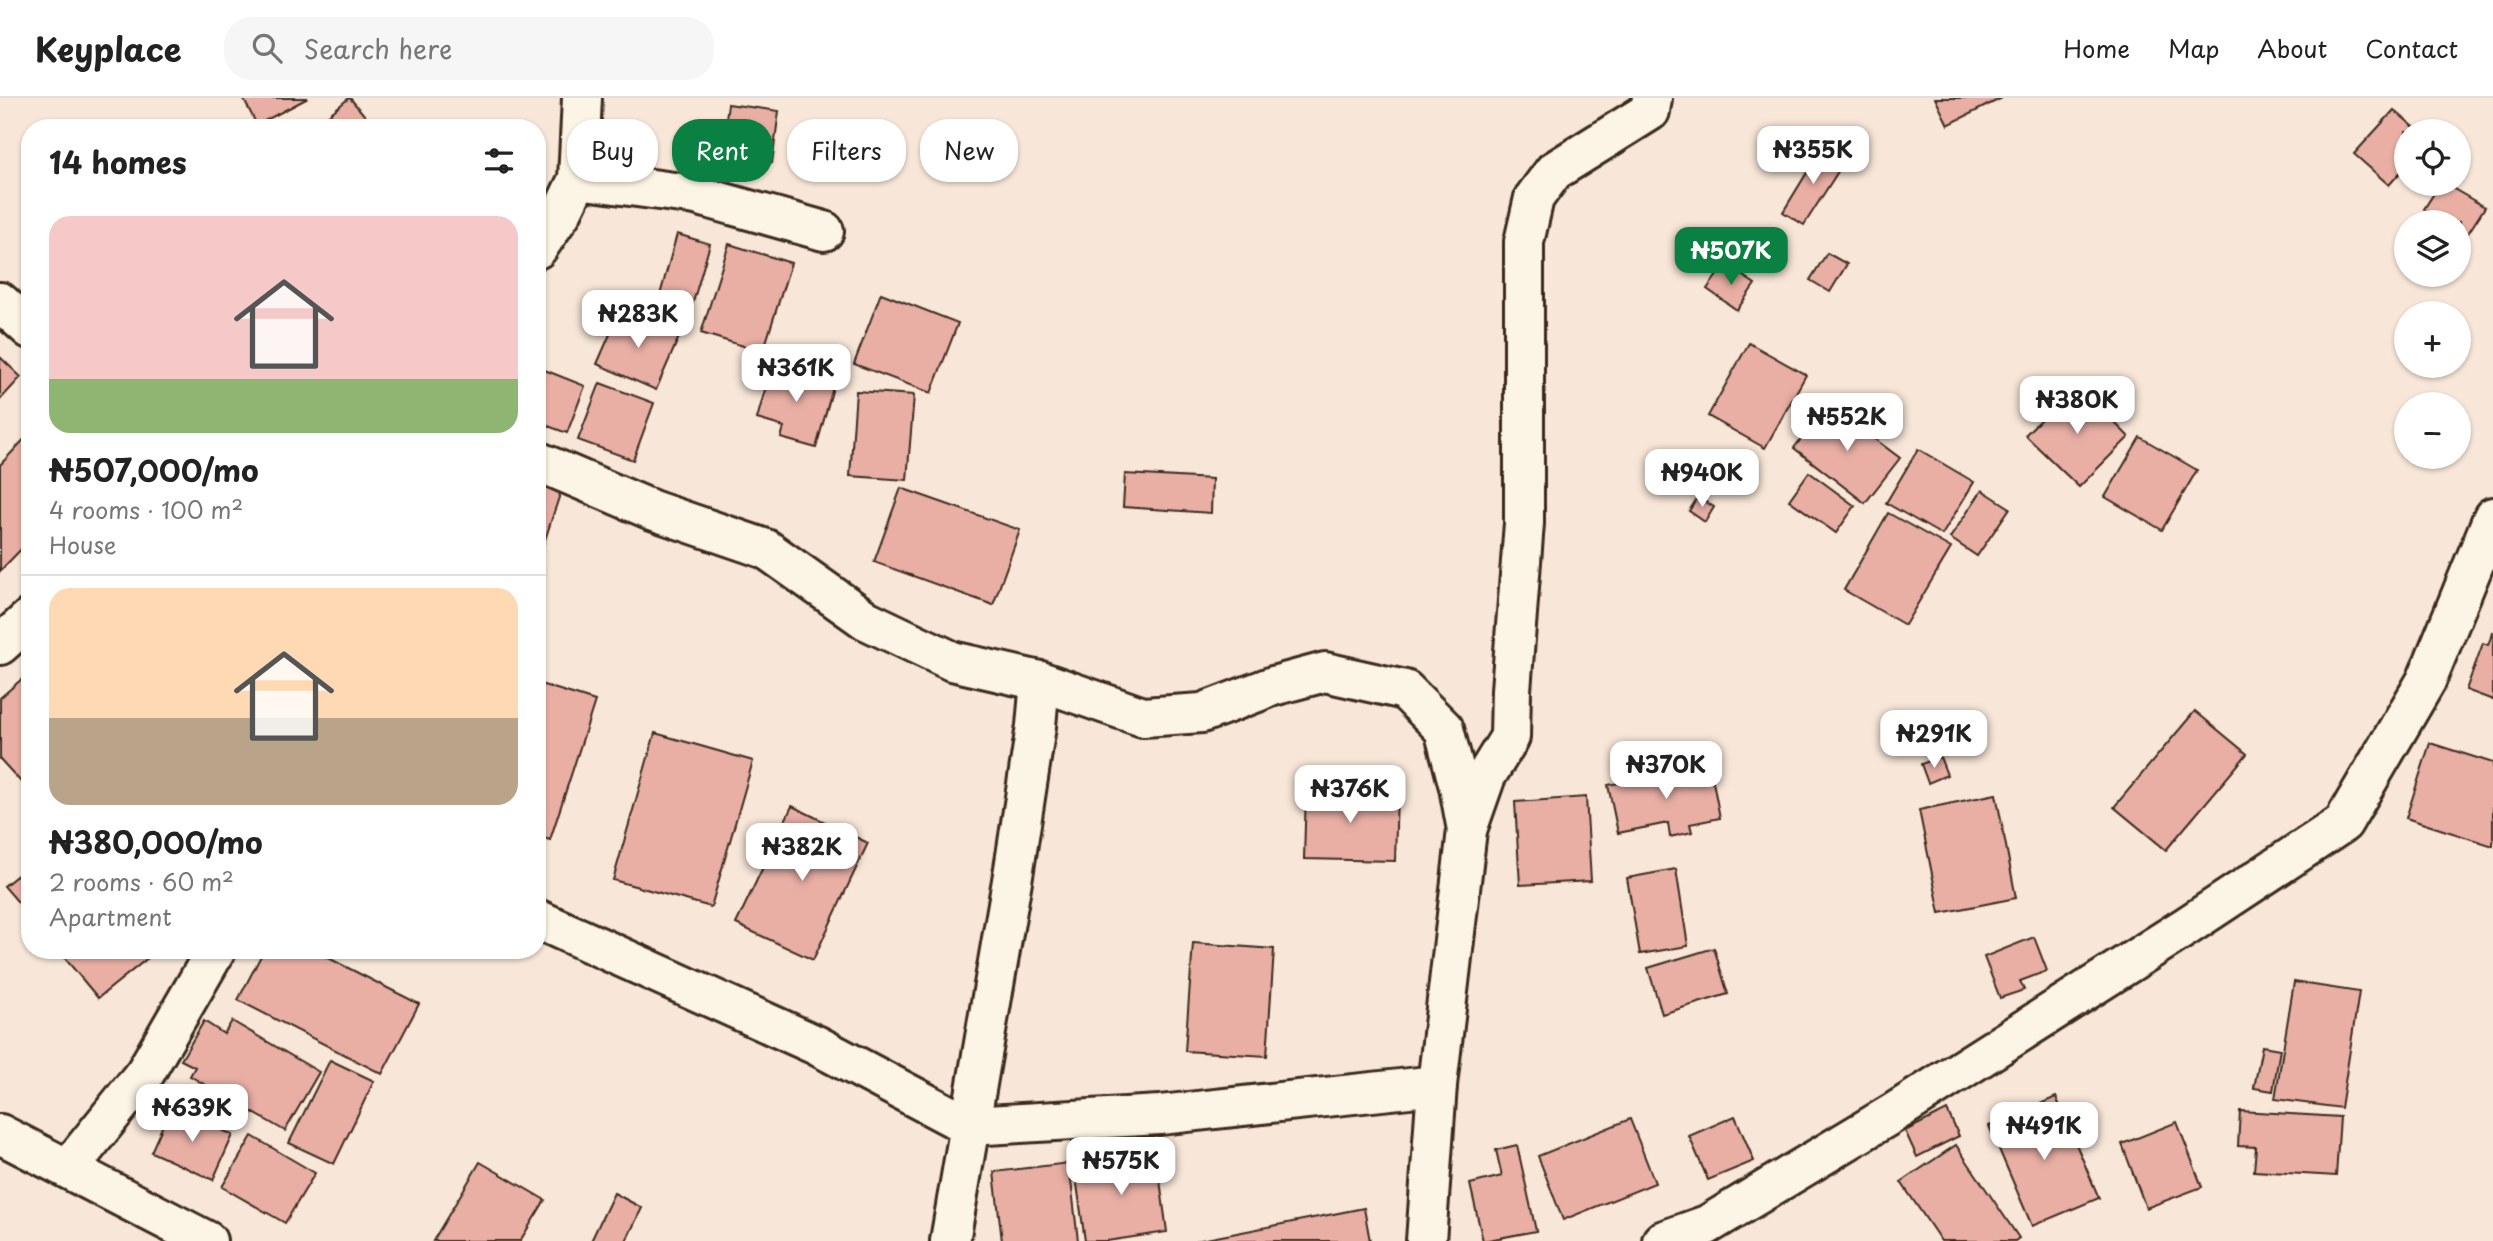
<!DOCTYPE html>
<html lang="en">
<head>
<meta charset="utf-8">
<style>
  body { margin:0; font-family:"Playpen Sans",sans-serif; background:#f6f6f6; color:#222; height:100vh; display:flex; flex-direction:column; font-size:26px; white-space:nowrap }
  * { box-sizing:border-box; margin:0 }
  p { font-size:23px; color:#767676 }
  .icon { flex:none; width:38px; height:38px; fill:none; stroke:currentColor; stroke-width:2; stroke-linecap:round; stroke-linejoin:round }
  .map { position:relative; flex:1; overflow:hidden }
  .drawer { position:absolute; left:21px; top:21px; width:525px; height:840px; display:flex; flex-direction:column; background:#fff; border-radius:28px; box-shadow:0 2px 5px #0004 }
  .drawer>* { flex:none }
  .guide { position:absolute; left:567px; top:21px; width:665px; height:63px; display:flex; gap:14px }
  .tools { position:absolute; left:2394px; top:21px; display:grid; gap:14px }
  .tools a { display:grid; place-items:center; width:77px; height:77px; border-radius:50%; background:#fff; box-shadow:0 2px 5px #0004; font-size:35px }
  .price { position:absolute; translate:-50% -60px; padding:0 16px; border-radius:14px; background:#fff; color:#222; font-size:23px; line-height:46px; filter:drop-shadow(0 2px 4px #0008) }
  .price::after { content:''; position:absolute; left:50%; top:42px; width:21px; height:16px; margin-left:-10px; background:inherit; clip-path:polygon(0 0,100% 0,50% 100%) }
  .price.current { background:#0b8043; color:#fff }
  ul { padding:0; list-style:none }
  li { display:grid; align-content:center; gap:14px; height:371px; padding:0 28px }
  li+li { border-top:2px solid #e0e0e0 }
  li span { display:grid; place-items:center; height:217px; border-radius:21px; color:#555 }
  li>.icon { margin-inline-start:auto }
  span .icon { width:126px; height:126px; fill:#fffc; stroke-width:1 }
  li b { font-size:30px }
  h2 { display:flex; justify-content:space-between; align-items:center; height:84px; padding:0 28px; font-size:30px }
  .tag { padding:0 24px; border-radius:28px; background:#fff; box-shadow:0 2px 5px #0004; font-size:24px; line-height:63px }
  .tag.current { background:#0b8043; color:#fff }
  header { display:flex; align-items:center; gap:42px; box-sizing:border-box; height:98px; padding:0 35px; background:#fff; border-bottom:2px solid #e0e0e0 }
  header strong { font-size:33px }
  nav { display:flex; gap:38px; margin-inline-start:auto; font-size:24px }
  .search { width:490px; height:63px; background:#f6f6f6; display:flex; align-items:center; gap:18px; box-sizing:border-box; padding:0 24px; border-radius:28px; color:#767676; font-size:26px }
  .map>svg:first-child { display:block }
</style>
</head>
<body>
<header>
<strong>Keyplace</strong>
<div class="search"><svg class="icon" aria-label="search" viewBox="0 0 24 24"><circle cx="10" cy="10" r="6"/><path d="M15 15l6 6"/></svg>Search here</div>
<nav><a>Home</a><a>Map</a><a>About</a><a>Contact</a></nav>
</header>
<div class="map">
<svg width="2493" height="1143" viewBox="0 0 2493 1143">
  <rect width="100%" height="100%" fill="#f8e7d8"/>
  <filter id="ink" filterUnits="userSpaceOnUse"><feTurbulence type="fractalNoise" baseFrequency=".0143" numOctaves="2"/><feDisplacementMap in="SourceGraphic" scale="14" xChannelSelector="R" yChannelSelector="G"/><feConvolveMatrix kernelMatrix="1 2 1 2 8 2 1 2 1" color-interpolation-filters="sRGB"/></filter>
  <g filter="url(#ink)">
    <g fill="#e9afa5" stroke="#3b2a1e" stroke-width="2">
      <path d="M243,0H308L257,27Z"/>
      <path d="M350,0L375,30H313L349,0Z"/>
      <path d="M1935,0H2002L1948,27Z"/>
      <path d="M728,6L779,13L772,65L721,58Z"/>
      <path d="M2394,12L2419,33H2406V68L2389,87L2354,56Z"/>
      <path d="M1822,50L1844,64L1804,127L1783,114Z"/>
      <path d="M2440,86H2445L2485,109L2467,137L2459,132V124H2446L2424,111Z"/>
      <path d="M677,136L710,146L687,225L655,215Z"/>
      <path d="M729,146L791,165L763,254L701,235Z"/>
      <path d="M1827,155L1847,166L1830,194L1810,182Z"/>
      <path d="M1725,166L1755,186L1737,212L1707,191Z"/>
      <path d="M881,195L958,225L931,295L854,266Z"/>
      <path d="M620,213L679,239L656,292L597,266Z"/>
      <path d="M1749,245L1806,277L1765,350L1708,318Z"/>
      <path d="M0,259L21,279L0,302Z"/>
      <path d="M772,266L835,282L816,350L781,340L784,329L757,321Z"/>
      <path d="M537,269L585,288L567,335L537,324Z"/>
      <path d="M600,285L654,305L633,362L578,342Z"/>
      <path d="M2076,286L2129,339L2079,389L2025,337Z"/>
      <path d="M856,293L914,297L907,382L850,378Z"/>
      <path d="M1828,306L1900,360L1865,405L1794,350Z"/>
      <path d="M30,335V442L0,473V367Z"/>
      <path d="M2140,339L2197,372L2162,432L2105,399Z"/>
      <path d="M1918,351L1974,384L1942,437L1886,405Z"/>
      <path d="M1809,374L1855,408L1836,435L1789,402Z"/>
      <path d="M1125,376L1212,381L1211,415L1123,409Z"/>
      <path d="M537,378L564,384L537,466Z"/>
      <path d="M901,390L1020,432L993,507L874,464Z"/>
      <path d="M1982,392L2010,410L1977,458L1950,440Z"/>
      <path d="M1698,399L1714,409L1705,424L1689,413Z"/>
      <path d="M1888,415L1951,450L1905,527L1844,492Z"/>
      <path d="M2493,533V602L2466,592L2483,545L2488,547Z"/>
      <path d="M30,574V694L0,661V600Z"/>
      <path d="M537,585L595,603L550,742L537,738Z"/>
      <path d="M2195,613L2247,656L2166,752L2114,709Z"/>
      <path d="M655,635L753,663L711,809L613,782Z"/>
      <path d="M2430,645L2493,665V748L2406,720Z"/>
      <path d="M1940,659L1947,677L1928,685L1921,666Z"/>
      <path d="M1710,668L1720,720L1690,726L1692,734L1670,739L1668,725L1618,735L1608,687Z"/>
      <path d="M1306,691L1397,694L1395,763L1304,761Z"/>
      <path d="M1996,696L2016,800L1940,815L1919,712Z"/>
      <path d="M1586,699L1591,783L1520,787L1515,704Z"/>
      <path d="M792,708L868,745L813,862L736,826Z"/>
      <path d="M30,767V818L4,788Z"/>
      <path d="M1676,771L1688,848L1640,856L1627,780Z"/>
      <path d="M2034,839L2047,873L2020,883L2024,892L2000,900L1984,859Z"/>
      <path d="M1193,845L1274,851L1267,958L1185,953Z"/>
      <path d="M1714,850L1728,896L1662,916L1648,870Z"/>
      <path d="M58,852H143L149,859L98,900Z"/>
      <path d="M264,852H313L419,906L382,976L238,902Z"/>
      <path d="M2294,884L2359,894L2341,1010L2275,1001Z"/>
      <path d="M204,923L224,936L232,923L319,974L285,1033L190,978L195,969L181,962Z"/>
      <path d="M2262,948L2280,951L2273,993L2254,990Z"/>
      <path d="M330,962L374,983L334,1066L289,1045Z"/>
      <path d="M2056,999L2099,1100L2032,1128L1989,1028Z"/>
      <path d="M171,1009L233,1037L213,1082L151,1054Z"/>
      <path d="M1947,1012L1959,1038L1917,1059L1905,1033Z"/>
      <path d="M2240,1013L2340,1019L2336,1078L2254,1073L2256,1049L2238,1048Z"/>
      <path d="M1735,1018L1754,1063L1708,1082L1689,1038Z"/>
      <path d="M1630,1021L1655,1085L1563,1122L1538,1058Z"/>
      <path d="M2177,1024L2202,1089L2146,1110L2122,1046Z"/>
      <path d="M252,1038L315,1075L285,1125L222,1089Z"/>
      <path d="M1517,1047L1536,1133L1483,1143L1470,1086L1502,1078L1496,1052Z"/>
      <path d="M1956,1047L2019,1140L2015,1143H1941L1901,1084Z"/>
      <path d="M1156,1052L1167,1134L1107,1143H1085L1074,1065Z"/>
      <path d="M480,1064L545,1102L520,1143H433Z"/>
      <path d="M1069,1065L1078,1143H1002L994,1074Z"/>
      <path d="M614,1095L642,1110L626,1143H591Z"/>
      <path d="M1364,1110L1370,1143H1196Z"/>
    </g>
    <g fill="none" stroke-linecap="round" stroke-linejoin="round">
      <defs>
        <g id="minor">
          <path d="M578,81L696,97L824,133"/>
          <path d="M537,151L562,114L578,81L582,0"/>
          <path d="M0,204L30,231"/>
          <path d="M537,363L652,412L766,451L866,522L952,563L1040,583L1143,619L1202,615L1273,588L1325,574L1405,592L1444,631L1459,689L1467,732"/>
          <path d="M0,547L30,520"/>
          <path d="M537,821L816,947L969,1028L1160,1017L1437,987"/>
          <path d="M0,1036L207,1143"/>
          <path d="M68,1071L145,975L216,852"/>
          <path d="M950,1143L1014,771L1036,628L1040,583"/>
          <path d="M1426,1143L1437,987L1467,732L1486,678L1510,639L1511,592L1524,425V144L1534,100L1554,73L1650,13L1652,0"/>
          <path d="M1662,1143L1707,1127L1895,1014L2187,828L2343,725L2426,583L2493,419"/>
        </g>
      </defs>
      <use href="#minor" stroke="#3b2a1e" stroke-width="44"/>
      <use href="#minor" stroke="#fcf5e5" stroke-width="38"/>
    </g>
  </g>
</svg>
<div class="tools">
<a><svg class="icon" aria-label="locate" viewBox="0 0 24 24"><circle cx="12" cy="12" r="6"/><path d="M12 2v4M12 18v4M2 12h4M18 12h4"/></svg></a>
<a><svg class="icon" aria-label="layers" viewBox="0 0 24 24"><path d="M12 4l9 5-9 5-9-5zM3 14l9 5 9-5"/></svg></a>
<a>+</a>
<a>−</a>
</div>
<b class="price" style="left:1813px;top:88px">₦355K</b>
<b class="price current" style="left:1731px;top:189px">₦507K</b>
<b class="price" style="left:638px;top:252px">₦283K</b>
<b class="price" style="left:796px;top:306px">₦361K</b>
<b class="price" style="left:2077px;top:338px">₦380K</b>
<b class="price" style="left:1847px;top:355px">₦552K</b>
<b class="price" style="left:1702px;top:411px">₦940K</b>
<b class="price" style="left:1934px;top:672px">₦291K</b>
<b class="price" style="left:1666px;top:703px">₦370K</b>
<b class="price" style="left:1350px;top:727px">₦376K</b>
<b class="price" style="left:802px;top:785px">₦382K</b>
<b class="price" style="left:192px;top:1046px">₦639K</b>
<b class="price" style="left:2044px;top:1064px">₦491K</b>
<b class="price" style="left:1121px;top:1099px">₦575K</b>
<div class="guide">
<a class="tag">Buy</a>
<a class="tag current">Rent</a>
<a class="tag">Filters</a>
<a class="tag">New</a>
</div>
<section class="drawer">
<h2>14 homes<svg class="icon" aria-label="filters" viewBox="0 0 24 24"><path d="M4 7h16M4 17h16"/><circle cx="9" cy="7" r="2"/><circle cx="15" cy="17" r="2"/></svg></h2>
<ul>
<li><span style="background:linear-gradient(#f6c9c9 75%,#8fb573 0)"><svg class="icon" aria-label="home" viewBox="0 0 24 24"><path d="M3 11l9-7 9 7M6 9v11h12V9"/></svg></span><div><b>₦507,000/mo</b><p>4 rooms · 100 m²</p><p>House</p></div></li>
<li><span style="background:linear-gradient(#ffd9b3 60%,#b9a48a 0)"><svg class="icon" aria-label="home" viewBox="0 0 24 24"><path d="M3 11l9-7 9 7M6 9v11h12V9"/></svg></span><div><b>₦380,000/mo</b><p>2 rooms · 60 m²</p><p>Apartment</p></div></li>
</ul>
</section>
</div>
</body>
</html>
